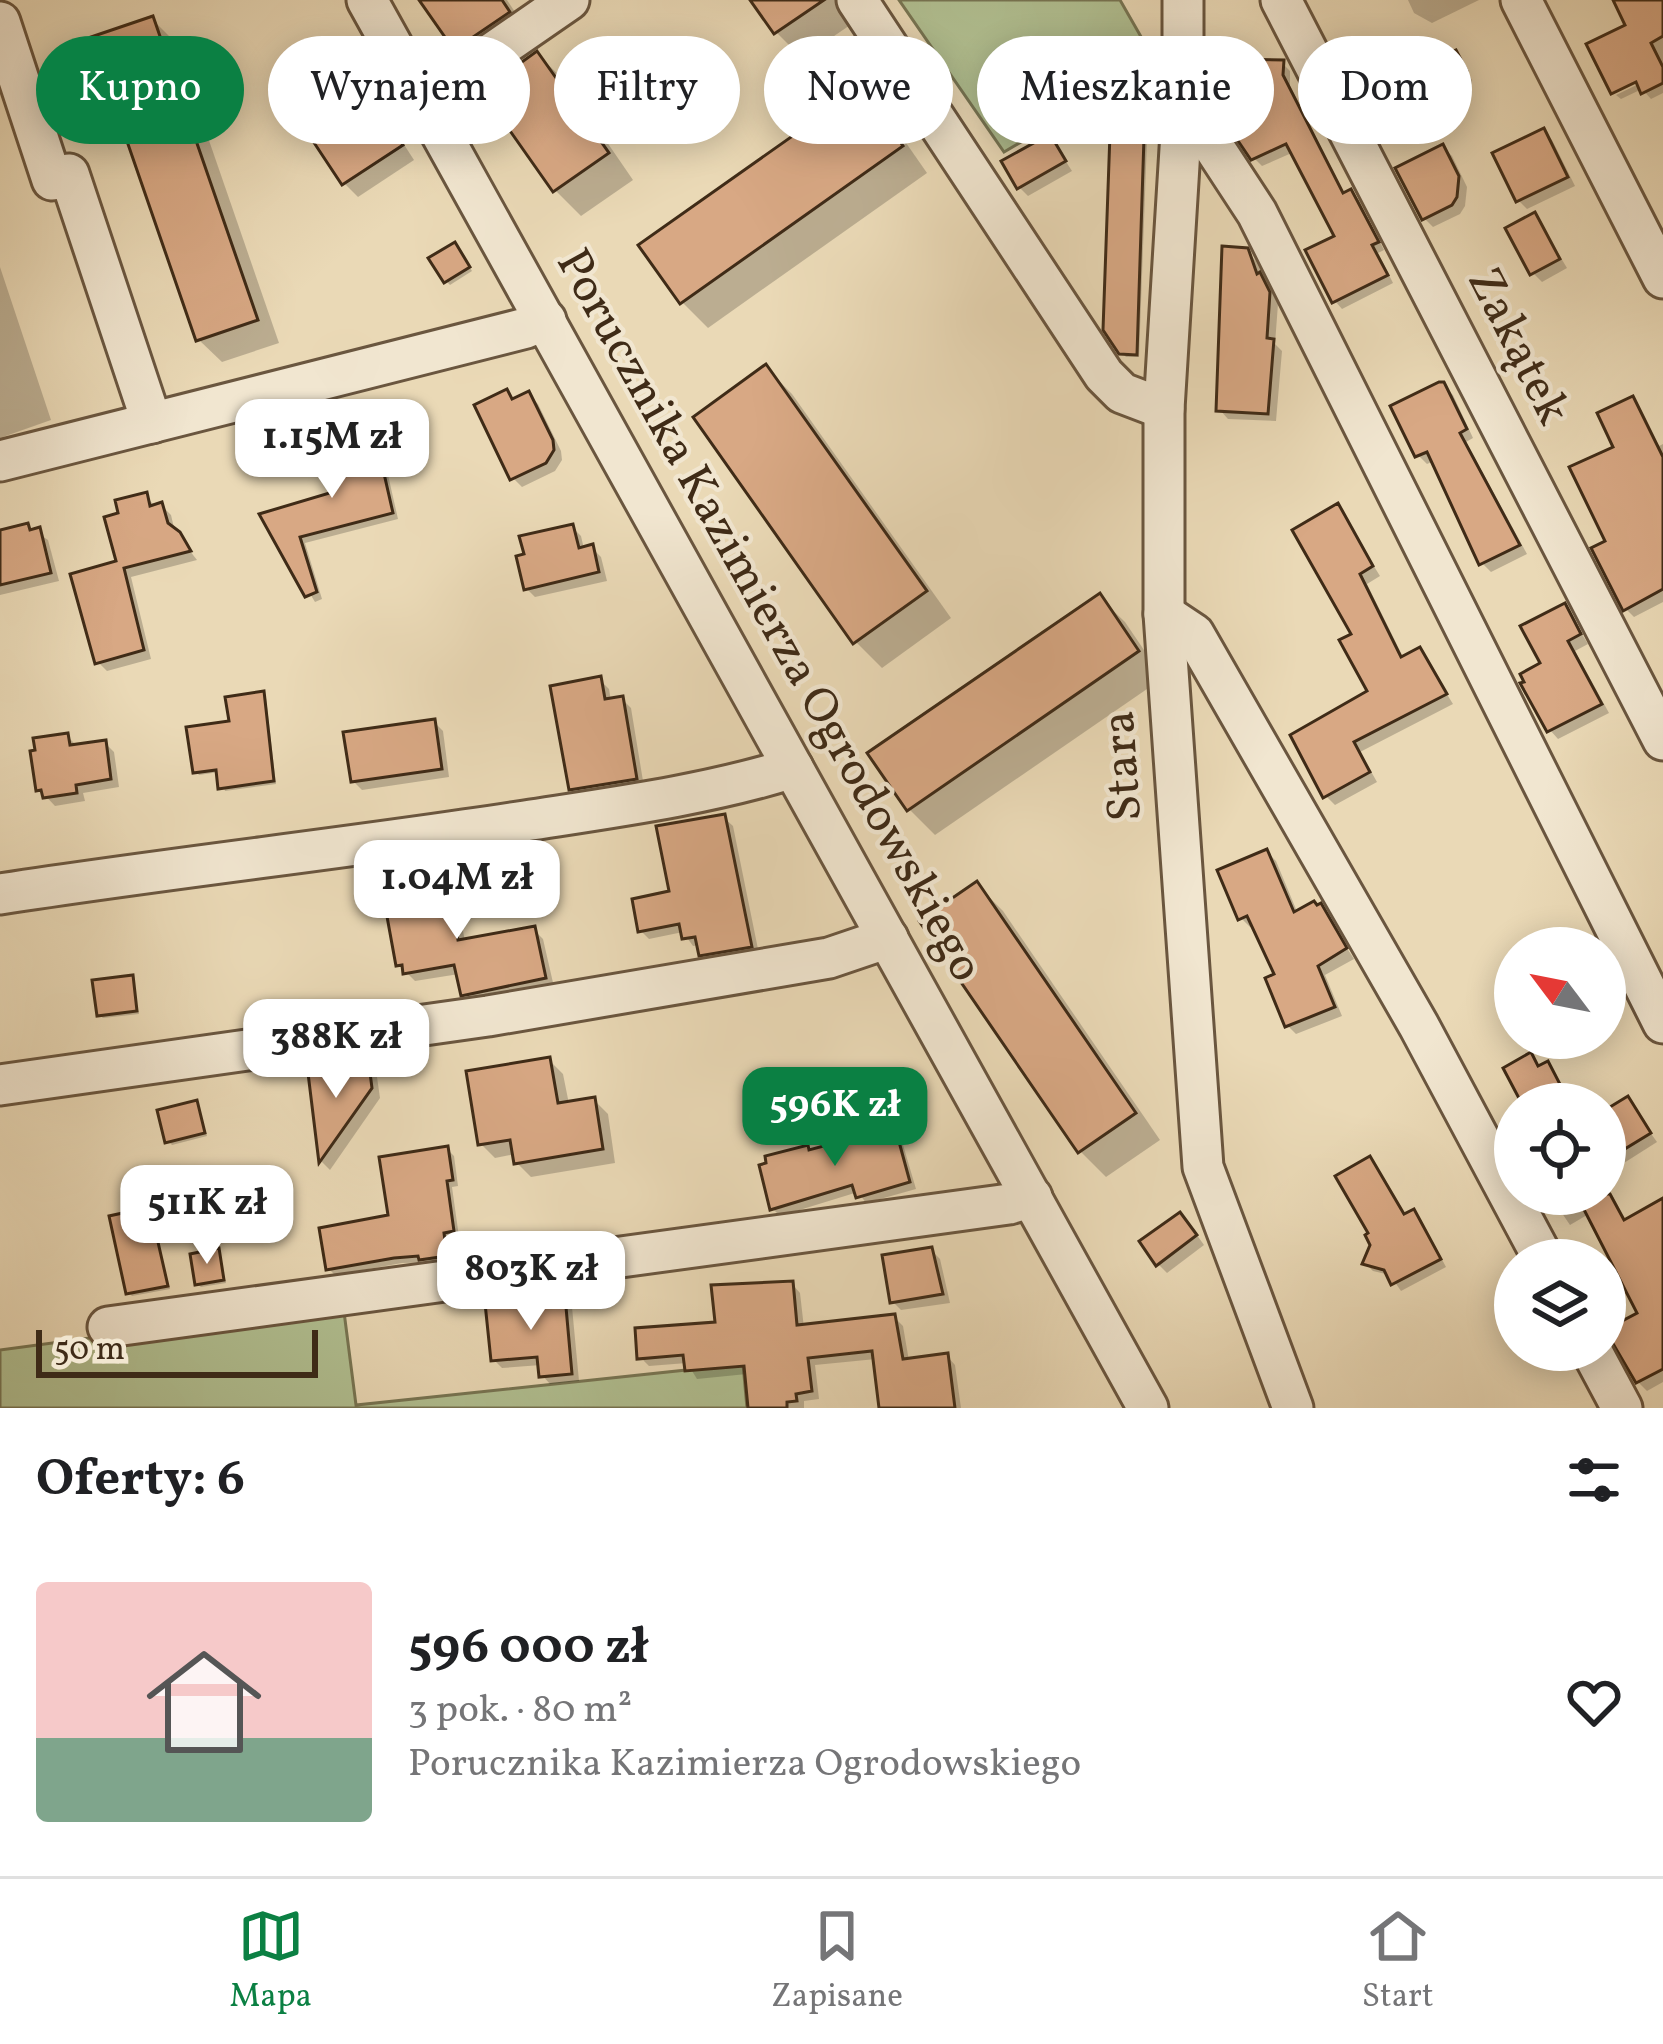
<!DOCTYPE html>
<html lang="pl">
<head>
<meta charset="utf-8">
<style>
  body { margin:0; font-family:Vollkorn,serif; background:#f2f2f2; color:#202124; height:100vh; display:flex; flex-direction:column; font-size:45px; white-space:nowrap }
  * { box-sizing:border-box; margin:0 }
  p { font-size:39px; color:#757577 }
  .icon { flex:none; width:66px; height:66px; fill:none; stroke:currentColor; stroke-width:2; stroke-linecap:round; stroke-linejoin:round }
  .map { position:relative; height:1408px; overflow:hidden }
  .details { display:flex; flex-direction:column; background:#fff; flex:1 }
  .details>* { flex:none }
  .guide { position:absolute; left:36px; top:36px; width:1593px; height:108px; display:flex; gap:24px }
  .needle { width:78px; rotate:302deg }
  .tools { position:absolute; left:1494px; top:927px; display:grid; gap:24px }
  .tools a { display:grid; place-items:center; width:132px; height:132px; border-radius:50%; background:#fff; box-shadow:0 6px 30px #0003; font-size:60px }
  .scale { position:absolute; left:36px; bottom:30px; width:282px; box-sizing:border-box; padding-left:12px; border:6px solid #3f2b17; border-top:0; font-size:33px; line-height:42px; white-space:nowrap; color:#3f2b17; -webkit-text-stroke:9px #f1e6d0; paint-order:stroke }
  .price { position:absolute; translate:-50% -102px; padding:0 27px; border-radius:24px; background:#fff; color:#222; font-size:39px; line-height:78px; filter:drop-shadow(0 3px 6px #0008) }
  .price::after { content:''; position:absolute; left:50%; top:72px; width:36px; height:27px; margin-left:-18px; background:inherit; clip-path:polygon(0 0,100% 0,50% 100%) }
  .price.active { background:#0b8043; color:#fff }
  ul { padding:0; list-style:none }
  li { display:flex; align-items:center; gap:36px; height:300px; padding:0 36px }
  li+li { border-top:3px solid #e0e0e0 }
  li span { display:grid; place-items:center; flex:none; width:336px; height:240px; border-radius:12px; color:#555 }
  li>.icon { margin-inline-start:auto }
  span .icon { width:144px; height:144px; fill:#fffc; stroke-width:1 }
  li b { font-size:51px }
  h2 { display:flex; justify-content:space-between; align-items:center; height:144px; padding:0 36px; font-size:51px }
  .tag { padding:0 42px; border-radius:54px; background:#fff; box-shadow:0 6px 30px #0003; font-size:42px; line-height:108px }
  .tag.active { background:#0b8043; color:#fff }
  .menu { display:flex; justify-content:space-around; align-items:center; height:168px; border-top:3px solid #e0e0e0; background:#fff; font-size:33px; color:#757577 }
  .menu a { display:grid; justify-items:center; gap:6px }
  .menu .active { color:#0b8043 }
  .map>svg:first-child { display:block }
</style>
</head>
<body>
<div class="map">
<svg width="1663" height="1408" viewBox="0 0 1663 1408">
  <rect width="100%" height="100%" fill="#ead9b6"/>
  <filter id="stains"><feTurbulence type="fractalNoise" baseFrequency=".00167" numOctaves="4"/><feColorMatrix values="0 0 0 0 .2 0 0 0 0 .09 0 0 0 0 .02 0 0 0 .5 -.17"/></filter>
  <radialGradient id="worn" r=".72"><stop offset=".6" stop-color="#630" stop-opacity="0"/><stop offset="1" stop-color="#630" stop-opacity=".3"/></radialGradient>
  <g fill="#b1c092" stroke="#787654" stroke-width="3">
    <path d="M899,0H1120L1156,63L1004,152Z"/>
    <path d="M343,1304L356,1405L743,1364L747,1408H0V1350Z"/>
  </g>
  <g fill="#0003">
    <path d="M423,0H507L533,39L482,74L456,48Z"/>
    <path d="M754,0H841L856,21L802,58L776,32Z"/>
    <path d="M1408,0H1479L1432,23L1414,13Z"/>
    <path d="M1616,0H1663V93L1651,99L1642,89L1621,99L1616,95L1651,78Z"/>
    <path d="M152,19L175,42L279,343L222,362L199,340Z"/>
    <path d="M1455,53L1472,80L1471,101L1421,128L1414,122Z"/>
    <path d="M539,56L565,81L633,180L581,216L555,190Z"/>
    <path d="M1282,63L1290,71V86L1345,195L1351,192L1359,200L1384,250L1378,253L1393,283L1342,309L1335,301L1338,237L1294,152L1262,166L1254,158Z"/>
    <path d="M363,89L377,103L414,160L358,197L344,183Z"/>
    <path d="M862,91L888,117L927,173L708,328L682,302Z"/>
    <path d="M1144,109L1148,113L1139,357H1126L1121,352Z"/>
    <path d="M1544,131L1552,140L1575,186L1527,209L1518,200Z"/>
    <path d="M1050,137L1072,171L1028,196L1019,187Z"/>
    <path d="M1443,147L1452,156L1467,187L1465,206L1460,214L1433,227L1424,218Z"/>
    <path d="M1535,215L1567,268L1542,282L1533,273Z"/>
    <path d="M458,249L472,271L450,285L446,281Z"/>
    <path d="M1246,251L1256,261L1278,304L1275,344L1282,351L1276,421L1228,419L1219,409Z"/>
    <path d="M0,267L51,420L0,438Z"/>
    <path d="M766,368L792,394L951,618L882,668L856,642Z"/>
    <path d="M1444,386L1453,395L1473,438L1466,442L1527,554L1491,572L1482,563L1434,461L1427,464L1418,455Z"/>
    <path d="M506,393L515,401L529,395L538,404L561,451L562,460L555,471L522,487L513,478Z"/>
    <path d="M1632,400L1659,446L1663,444V602L1634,617L1626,609L1609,542L1617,449Z"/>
    <path d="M354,432L362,441L374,437L381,444L398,519L305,543L322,599L315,602L263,516L337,494Z"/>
    <path d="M146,495L155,507L162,506L171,515L175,532L197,560L131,577L151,659L107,671L98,662L119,563L122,516Z"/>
    <path d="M1337,507L1380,576L1367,584L1404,659L1420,651L1453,704L1360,752L1377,782L1335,805L1326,796L1371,692L1356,635Z"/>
    <path d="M27,526L48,540L59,581L0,595V533Z"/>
    <path d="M572,527L581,536L584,549L592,548L601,557L607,581L535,597L526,588Z"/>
    <path d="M1099,597L1125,622L1163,678L935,835L909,809L871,754Z"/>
    <path d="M1565,606L1588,644L1575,651L1609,713L1558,739L1550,730L1544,664Z"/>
    <path d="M600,680L609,689L611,701L622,699L631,708L644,787L580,798L571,789Z"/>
    <path d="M263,695L266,698L276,784L225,791L219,772L199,775L196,771L232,723Z"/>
    <path d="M434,722L443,731L449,777L362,790L353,781Z"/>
    <path d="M67,736L78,747L105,743L114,752L119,787L83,793L85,801L55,806L39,789Z"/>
    <path d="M724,818L733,826L759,954L710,963L702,954L700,945L693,946L683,932L649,939L641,931Z"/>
    <path d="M1267,852L1276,861L1298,914L1320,907L1354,959L1325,975L1342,1016L1296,1034L1287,1025L1278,976L1255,925L1250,927L1241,918Z"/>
    <path d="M447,882L456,891L465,942L534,930L543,939L554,987L473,1003L464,994L459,974L415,981L398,964Z"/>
    <path d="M977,885L1003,911L1160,1140L1106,1177L1080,1151Z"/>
    <path d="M131,978L139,1014L103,1018L99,1015Z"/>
    <path d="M1530,1056L1541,1068L1547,1065L1556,1074L1572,1104H1525Z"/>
    <path d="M549,1060L563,1074L569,1104L594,1100L608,1114L615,1163L531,1177L517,1163L515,1154L495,1158L481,1144Z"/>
    <path d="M368,1068L377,1077L380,1098L330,1170L322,1162L311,1075Z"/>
    <path d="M1627,1100L1657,1142L1605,1175V1114Z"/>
    <path d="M196,1104L207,1136L172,1145L168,1141Z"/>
    <path d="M894,1130L901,1138L916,1189L866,1203L858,1192L780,1216L773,1209L807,1148L812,1153Z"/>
    <path d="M447,1149L454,1156L458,1186L452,1187L459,1237L449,1239L452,1262L402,1263L335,1275L329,1269L391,1217Z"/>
    <path d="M1370,1160L1406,1217L1413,1213L1421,1220L1446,1267L1401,1291L1390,1275L1373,1271L1366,1264L1374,1245Z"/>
    <path d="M1605,1182L1627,1222L1663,1202V1287L1587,1215L1570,1225L1549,1194H1605Z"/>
    <path d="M149,1210L170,1289L132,1296L129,1293Z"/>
    <path d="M1189,1224L1204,1245L1167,1273L1158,1264Z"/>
    <path d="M931,1250L940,1259L950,1303L901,1310L892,1301Z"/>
    <path d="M218,1251L226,1283L201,1287L197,1284Z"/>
    <path d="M792,1284L800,1293L804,1328L894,1317L903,1326L909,1361L947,1356L955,1365L961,1408H882L876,1359L815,1365L819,1399L804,1401V1408H751L747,1374L697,1379L687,1363L649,1366L640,1357L718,1325Z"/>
    <path d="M564,1299L572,1307L579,1381L550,1384L542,1375L541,1365L502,1368L494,1360Z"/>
    <path d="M1663,1329V1382L1647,1391L1638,1382Z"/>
  </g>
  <g fill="#d8a884" stroke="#3f2b17" stroke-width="3">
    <path d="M419,0H502L510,12L454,50Z"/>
    <path d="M750,0H824L774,34Z"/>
    <path d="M1613,0H1663V36L1651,43L1663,67V83L1641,94L1636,82L1611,94L1586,44L1625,25Z"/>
    <path d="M153,16L258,320L196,341L91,37Z"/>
    <path d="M1456,50L1467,71L1465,95L1412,124L1392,88L1424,70L1422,66Z"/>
    <path d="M537,51L609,153L553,192L482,91Z"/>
    <path d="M1229,59L1284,60L1283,75L1343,193L1351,189L1379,242L1372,245L1388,275L1332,303L1305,250L1334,236L1286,144L1251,160L1228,126Z"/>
    <path d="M363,85L403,145L342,185L303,126Z"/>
    <path d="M862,87L903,146L680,304L638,245Z"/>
    <path d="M1111,105L1145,106L1137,355L1119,354L1103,330Z"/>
    <path d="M1544,128L1568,177L1516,202L1492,153Z"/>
    <path d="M1050,134L1066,161L1017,189L1001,161Z"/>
    <path d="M1443,144L1459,176L1457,197L1452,205L1422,220L1395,168Z"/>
    <path d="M1535,212L1560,259L1530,275L1505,228Z"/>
    <path d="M455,242L470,267L444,283L428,258Z"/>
    <path d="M1222,246L1248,248L1257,274L1260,272L1270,292L1267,338L1274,339L1268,414L1216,411Z"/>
    <path d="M766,364L927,591L853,644L693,417Z"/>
    <path d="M1439,382H1444L1467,429L1460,433L1520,545L1479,565L1427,452L1415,457L1390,406Z"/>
    <path d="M507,389L512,399L529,391L553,440L554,450L546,463L510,480L474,405Z"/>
    <path d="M1633,396L1663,457V589L1623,611L1591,548L1605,541L1569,467L1613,447L1597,413Z"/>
    <path d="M355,429L358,439L375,434L393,513L300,537L317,592L305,597L259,514L333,492L319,438Z"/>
    <path d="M147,492L150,506L162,502L168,523L180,532L191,551L124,568L144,650L95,664L70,574L116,561L104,517L118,513L115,500Z"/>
    <path d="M1338,503L1373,566L1360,574L1401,657L1420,647L1447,694L1354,742L1370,772L1323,798L1290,735L1367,691L1339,640L1351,634L1292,530Z"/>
    <path d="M28,523L30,530L40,527L51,573L0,585V530Z"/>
    <path d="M573,524L579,548L593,544L599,572L524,590L516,556L524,554L519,536Z"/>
    <path d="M1100,593L1139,651L907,811L867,753Z"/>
    <path d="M1565,603L1581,634L1568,641L1602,704L1547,732L1520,683L1524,682L1520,674L1540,663L1520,626Z"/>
    <path d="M601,676L605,699L623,696L637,779L569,790L550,686Z"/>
    <path d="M264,691L274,781L218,789L216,770L193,773L186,727L229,721L225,697Z"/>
    <path d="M435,719L442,769L351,782L343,732Z"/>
    <path d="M68,733L70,745L106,740L111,779L76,785L77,793L43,798L41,790L36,791L30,751L35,750L33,738Z"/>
    <path d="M725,814L752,947L699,956L695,937L682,939L679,924L638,932L632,899L669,891L656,826Z"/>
    <path d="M1267,849L1294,912L1314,901L1317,905L1321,903L1347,948L1318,966L1335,1007L1285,1027L1265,978L1274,974L1247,916L1238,920L1217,870Z"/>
    <path d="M448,879L458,940L535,926L546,978L461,996L454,965L403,974L402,965L396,966L382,889Z"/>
    <path d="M977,881L1136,1113L1078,1153L919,921Z"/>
    <path d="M133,975L137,1011L97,1016L92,980Z"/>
    <path d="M1531,1052L1538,1066L1548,1061L1563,1090L1536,1104H1522L1503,1068Z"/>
    <path d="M550,1057L558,1103L595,1097L603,1149L514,1164L510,1140L478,1145L466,1071Z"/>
    <path d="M369,1065L372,1088L319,1163L308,1073Z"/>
    <path d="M1628,1096L1651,1133L1605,1161V1110Z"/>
    <path d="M197,1100L205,1133L165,1143L157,1110Z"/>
    <path d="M895,1127L910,1182L856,1198L852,1185L770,1210L759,1165L766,1163L765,1156L808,1145L809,1150Z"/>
    <path d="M448,1146L453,1180L447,1181L454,1231L444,1233L447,1256L419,1260L418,1256L394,1258L326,1270L319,1228L388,1215L379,1157Z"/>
    <path d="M1370,1156L1404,1214L1414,1209L1441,1259L1391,1285L1384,1270L1362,1264L1370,1245L1365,1235L1368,1233L1335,1176Z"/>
    <path d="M1576,1194H1610L1624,1220L1663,1198V1369L1636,1383L1605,1330L1637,1313Z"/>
    <path d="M150,1207L168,1286L126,1294L109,1216Z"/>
    <path d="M1180,1212L1197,1235L1156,1266L1139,1241Z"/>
    <path d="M932,1247L943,1294L890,1303L882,1255Z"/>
    <path d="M219,1248L224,1280L195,1285L190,1254Z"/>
    <path d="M793,1281L797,1325L895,1314L903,1359L948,1353L955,1408H879L872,1351L808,1358L812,1391L796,1394L797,1401L787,1402V1408H748L744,1366L685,1371L683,1355L637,1359L635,1328L715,1322L711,1285Z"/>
    <path d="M565,1296L572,1374L539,1377L537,1357L491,1361L485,1303Z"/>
  </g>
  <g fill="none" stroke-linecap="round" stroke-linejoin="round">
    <defs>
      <g id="minor">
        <path d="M367,0L1148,1408"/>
        <path d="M857,0L1104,375L1122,393L1164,409"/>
        <path d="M1183,0V100L1164,409V614L1203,1167L1293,1408"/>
        <path d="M1281,0L1663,740"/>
        <path d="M1521,0L1663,278"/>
        <path d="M0,22L52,180L69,174L152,423"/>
        <path d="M424,100L569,0"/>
        <path d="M1183,100L1257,213L1663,1023"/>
        <path d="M0,461L526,328L546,320"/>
        <path d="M1164,614L1194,634L1419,1026L1544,1260"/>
        <path d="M0,894C175,867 350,848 525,821C615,807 706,795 793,768"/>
        <path d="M0,1085L488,1016L829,958L888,938"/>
        <path d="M108,1327L1009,1204L1032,1197"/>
        <path d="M1591,1350L1622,1408"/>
      </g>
    </defs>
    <use href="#minor" stroke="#6a563f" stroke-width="45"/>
    <use href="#minor" stroke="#f1e6d0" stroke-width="39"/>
  </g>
  <g text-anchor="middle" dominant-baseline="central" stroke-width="9" stroke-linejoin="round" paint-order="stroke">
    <g font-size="48" fill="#3f2b17" stroke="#f1e6d0">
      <text transform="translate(1517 347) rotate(63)">Zakątek</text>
      <text transform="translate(768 616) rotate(61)">Porucznika Kazimierza Ogrodowskiego</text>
      <text transform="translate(1124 766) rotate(-94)">Stara</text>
    </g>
  </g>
  <rect width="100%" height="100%" filter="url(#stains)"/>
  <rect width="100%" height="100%" fill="url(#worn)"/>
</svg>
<div class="tools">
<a><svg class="needle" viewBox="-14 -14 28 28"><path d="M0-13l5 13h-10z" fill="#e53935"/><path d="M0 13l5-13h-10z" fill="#757577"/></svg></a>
<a><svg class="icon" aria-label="locate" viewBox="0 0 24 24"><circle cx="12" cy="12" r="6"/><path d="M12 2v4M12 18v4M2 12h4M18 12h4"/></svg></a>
<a><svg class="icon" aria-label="layers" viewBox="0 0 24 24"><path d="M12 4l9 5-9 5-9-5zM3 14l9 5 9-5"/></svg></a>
</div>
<div class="scale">50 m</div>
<b class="price" style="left:332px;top:501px">1.15M zł</b>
<b class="price" style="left:457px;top:942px">1.04M zł</b>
<b class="price" style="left:336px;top:1101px">388K zł</b>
<b class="price active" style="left:835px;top:1169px">596K zł</b>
<b class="price" style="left:207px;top:1267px">511K zł</b>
<b class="price" style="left:531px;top:1333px">803K zł</b>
<div class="guide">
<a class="tag active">Kupno</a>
<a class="tag">Wynajem</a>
<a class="tag">Filtry</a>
<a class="tag">Nowe</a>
<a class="tag">Mieszkanie</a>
<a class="tag">Dom</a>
</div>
</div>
<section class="details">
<h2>Oferty: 6<svg class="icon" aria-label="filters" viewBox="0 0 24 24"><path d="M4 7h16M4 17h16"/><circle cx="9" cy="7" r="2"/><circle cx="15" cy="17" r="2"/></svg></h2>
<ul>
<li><span style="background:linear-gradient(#f6c9c9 65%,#7fa58c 0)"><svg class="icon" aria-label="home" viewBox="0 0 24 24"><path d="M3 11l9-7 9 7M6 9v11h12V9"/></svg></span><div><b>596 000 zł</b><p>3 pok. · 80 m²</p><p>Porucznika Kazimierza Ogrodowskiego</p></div><svg class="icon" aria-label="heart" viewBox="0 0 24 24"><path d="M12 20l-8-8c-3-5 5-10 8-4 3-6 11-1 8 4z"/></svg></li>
</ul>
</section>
<nav class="menu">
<a class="active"><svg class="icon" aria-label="map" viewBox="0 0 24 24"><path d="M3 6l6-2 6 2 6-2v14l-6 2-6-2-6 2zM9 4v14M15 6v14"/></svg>Mapa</a>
<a><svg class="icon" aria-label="saved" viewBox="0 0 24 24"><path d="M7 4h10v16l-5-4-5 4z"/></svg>Zapisane</a>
<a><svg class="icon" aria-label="home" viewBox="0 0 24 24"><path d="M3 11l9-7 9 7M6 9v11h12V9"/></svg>Start</a>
</nav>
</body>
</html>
